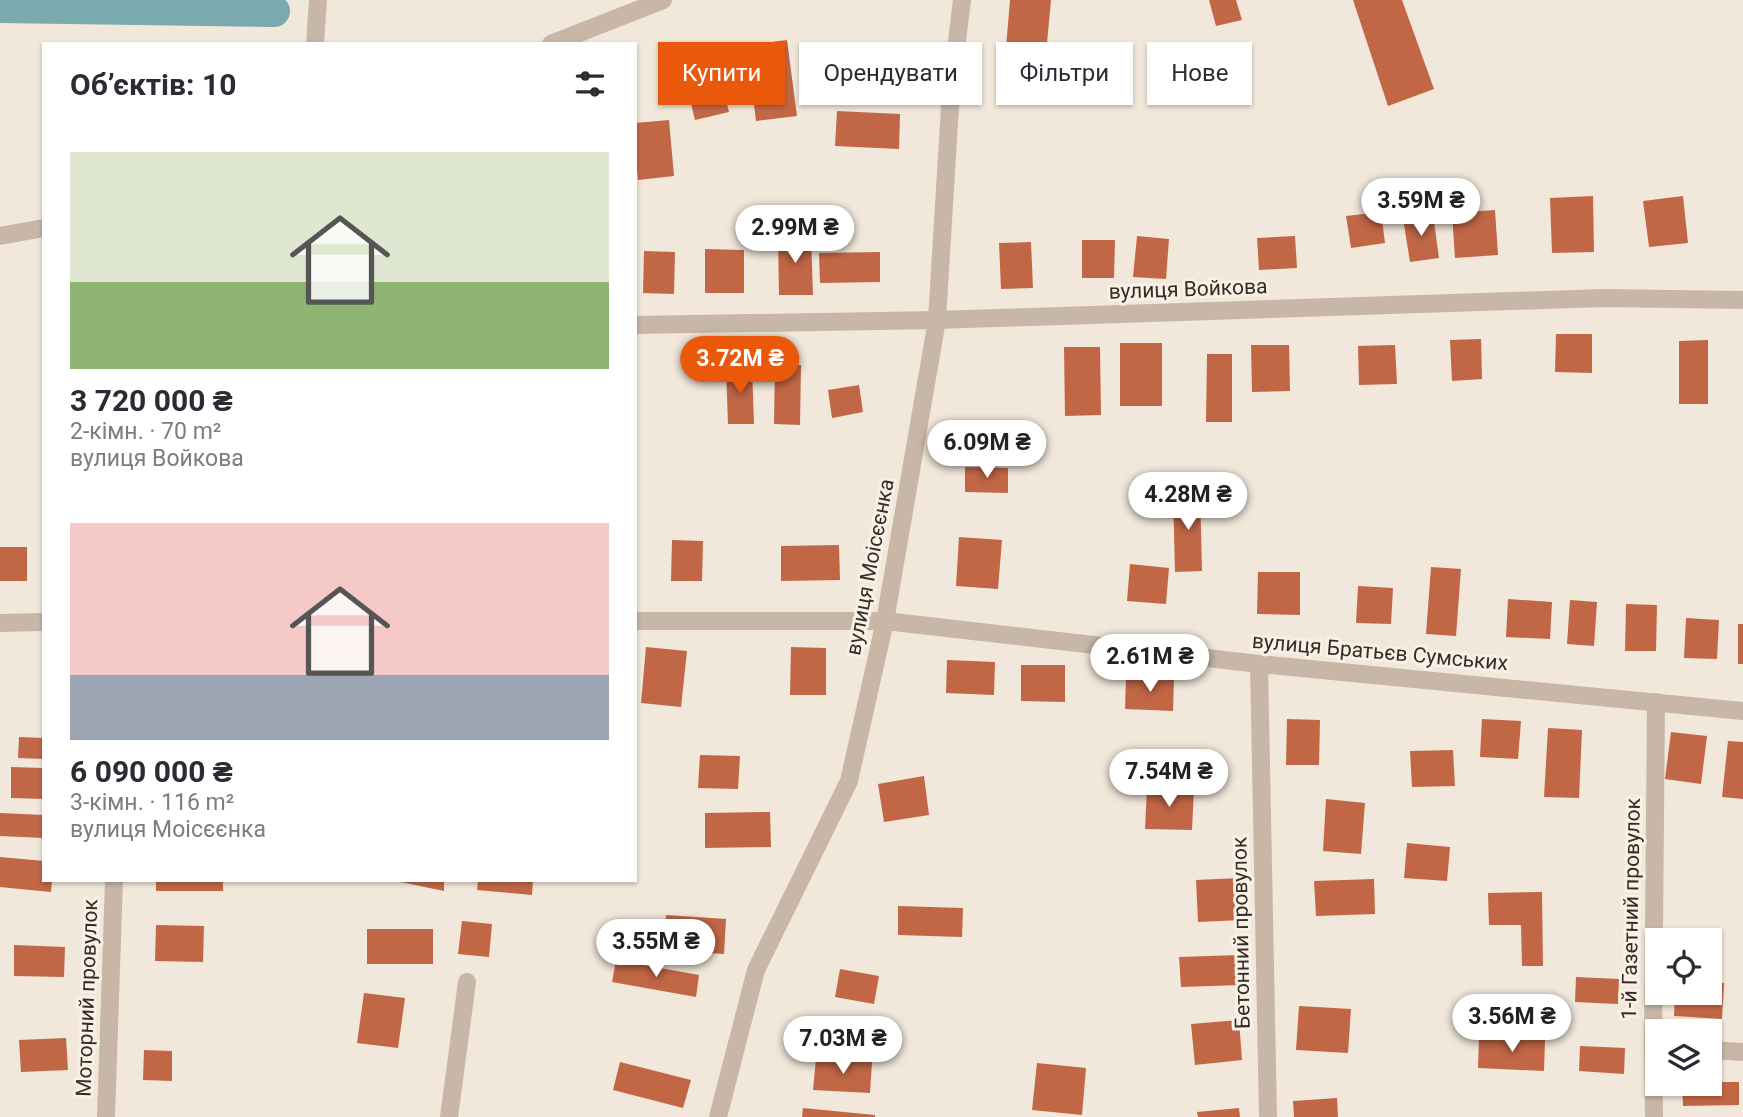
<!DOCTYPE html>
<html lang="uk">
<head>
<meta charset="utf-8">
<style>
  body { margin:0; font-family:Roboto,sans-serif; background:#f7f7f7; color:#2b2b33; height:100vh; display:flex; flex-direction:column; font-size:26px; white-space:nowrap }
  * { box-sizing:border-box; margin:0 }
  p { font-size:23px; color:#7c7c81 }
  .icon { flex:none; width:38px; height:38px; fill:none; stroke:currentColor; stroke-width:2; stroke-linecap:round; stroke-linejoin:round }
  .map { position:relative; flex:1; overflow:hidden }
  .side { position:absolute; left:42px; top:42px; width:595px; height:840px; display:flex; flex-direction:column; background:#fff; border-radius:0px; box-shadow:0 2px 5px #0004 }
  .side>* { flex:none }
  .banner { position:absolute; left:658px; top:42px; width:665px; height:63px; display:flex; gap:14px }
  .tools { position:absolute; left:1645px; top:928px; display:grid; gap:14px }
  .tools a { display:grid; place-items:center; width:77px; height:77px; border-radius:0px; background:#fff; box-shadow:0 2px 5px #0004; font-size:35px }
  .price { position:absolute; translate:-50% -60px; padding:0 16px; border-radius:24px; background:#fff; color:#222; font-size:23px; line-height:46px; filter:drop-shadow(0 2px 4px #0008) }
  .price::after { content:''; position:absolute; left:50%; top:42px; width:21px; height:16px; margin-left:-10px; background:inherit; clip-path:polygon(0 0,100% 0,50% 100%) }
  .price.on { background:#ea580c; color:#fff }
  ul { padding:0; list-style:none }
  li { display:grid; align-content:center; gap:14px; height:371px; padding:0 28px }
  li span { display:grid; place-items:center; height:217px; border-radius:0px; color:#555 }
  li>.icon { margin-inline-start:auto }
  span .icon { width:126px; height:126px; fill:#fffc; stroke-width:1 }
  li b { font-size:30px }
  h2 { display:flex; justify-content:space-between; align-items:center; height:84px; padding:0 28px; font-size:30px }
  .pill { padding:0 24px; border-radius:0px; background:#fff; box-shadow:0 2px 5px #0004; font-size:24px; line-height:63px }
  .pill.on { background:#ea580c; color:#fff }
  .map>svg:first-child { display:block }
</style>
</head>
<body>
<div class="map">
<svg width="1743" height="1117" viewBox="0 0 1743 1117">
  <rect width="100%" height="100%" fill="#f1e7da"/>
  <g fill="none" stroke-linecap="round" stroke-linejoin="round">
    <path stroke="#7aaaad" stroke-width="32" d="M0,7L274,11"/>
  </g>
  <g fill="#c26746">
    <path d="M1010,0H1051L1044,75L1004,71Z"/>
    <path d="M1209,0H1236L1242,20L1216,26Z"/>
    <path d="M1353,0H1402L1434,89L1388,106Z"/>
    <path d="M787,40L797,116L756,121L747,45Z"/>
    <path d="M716,59L729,112L695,120L682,67Z"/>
    <path d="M837,111L900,114L899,149L835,146Z"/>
    <path d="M669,120L674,176L638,180L635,150V123Z"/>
    <path d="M1593,196L1594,252L1552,253L1550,198Z"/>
    <path d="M1683,196L1688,243L1649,247L1643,201Z"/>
    <path d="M1495,210L1498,255L1455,258L1452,213Z"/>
    <path d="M1381,212L1385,243L1351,248L1346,216Z"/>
    <path d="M1433,214L1439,258L1410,262L1403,218Z"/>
    <path d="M811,235L813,295H779L778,236Z"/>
    <path d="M1137,236L1169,239L1166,279L1133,277Z"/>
    <path d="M1295,236L1297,268L1259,270L1257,238Z"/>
    <path d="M1082,240H1115L1114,278H1082Z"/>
    <path d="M1031,242L1033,288L1001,289L999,243Z"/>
    <path d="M705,249L744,250V293H705Z"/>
    <path d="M644,251L675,252L674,294L643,293Z"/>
    <path d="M880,252V282L820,283L819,253Z"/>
    <path d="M1556,334H1592V373L1555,372Z"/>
    <path d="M1481,339L1482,379L1452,381L1450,340Z"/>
    <path d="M1708,340V404H1679V341Z"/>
    <rect x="1120" y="343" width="42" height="63"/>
    <path d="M1251,345H1289L1290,391L1252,392Z"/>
    <path d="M1395,345L1397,384L1359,385L1358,346Z"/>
    <path d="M1064,347H1100L1101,415L1065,416Z"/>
    <path d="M1207,354H1232V422H1206Z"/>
    <path d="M775,364L801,365L800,425L774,424Z"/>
    <path d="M752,367L754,424H728L726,368Z"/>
    <path d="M859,385L863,412L832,418L828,390Z"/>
    <path d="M965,467L1008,468V493L965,492Z"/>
    <path d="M1200,492L1202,571L1175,572L1173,493Z"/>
    <path d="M959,537L1002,540L998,589L956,586Z"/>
    <path d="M672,540L703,541L702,581H671Z"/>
    <path d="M839,545L840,580L781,581V546Z"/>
    <rect x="0" y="547" width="27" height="34"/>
    <path d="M1130,564L1169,568L1166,604L1127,601Z"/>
    <path d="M1431,567L1461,569L1456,636L1426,634Z"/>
    <path d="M1258,572H1300V615L1257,614Z"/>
    <path d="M1358,586L1393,588L1391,624L1356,623Z"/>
    <path d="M1508,599L1552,602L1550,639L1506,637Z"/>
    <path d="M1570,600L1597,602L1594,646L1567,644Z"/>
    <path d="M1626,604L1657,605L1656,651H1625Z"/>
    <path d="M1686,618L1719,620L1717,659L1684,658Z"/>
    <rect x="1738" y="624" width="5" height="40"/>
    <path d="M646,647L687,651L681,707L641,703Z"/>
    <path d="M791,647L826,648V695H790Z"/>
    <path d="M947,660L995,662L994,695L946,693Z"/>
    <path d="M1021,665H1065V702L1021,701Z"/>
    <path d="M1126,677L1174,678L1173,711L1125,709Z"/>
    <path d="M1287,719L1320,720L1319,765H1286Z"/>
    <path d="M1482,719L1521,721L1518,759L1480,757Z"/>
    <path d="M1548,728L1582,730L1579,798L1544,797Z"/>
    <path d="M1671,732L1707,736L1701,784L1665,779Z"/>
    <path d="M19,737L44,738V759L18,758Z"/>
    <path d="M1728,741L1743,742V799L1722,797Z"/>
    <path d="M1453,750L1455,786L1412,787L1410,751Z"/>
    <path d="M700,755L740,756L738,789L698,788Z"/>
    <path d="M11,767L44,768V799L11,798Z"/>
    <path d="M924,776L929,815L884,822L878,784Z"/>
    <path d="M1147,787L1194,789L1192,830L1145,829Z"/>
    <path d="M1326,799L1365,803L1361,854L1323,851Z"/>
    <path d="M770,812L771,847L705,848V813Z"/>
    <path d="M0,813L44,815V838L0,836Z"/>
    <path d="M1407,843L1450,847L1447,881L1404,878Z"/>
    <path d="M0,857L44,861V880H52L51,892L0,887Z"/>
    <path d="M1240,878L1242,920L1198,922L1196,880Z"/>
    <path d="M1374,879L1375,914L1316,916L1314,881Z"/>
    <rect x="156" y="880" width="67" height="11"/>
    <path d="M396,880H444V891L396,881Z"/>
    <path d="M478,880H533L532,895L477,890Z"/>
    <path d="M1542,892L1543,966H1522L1521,925H1489L1488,893Z"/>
    <path d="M898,906L963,908L962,937L898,935Z"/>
    <path d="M666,915L726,919L724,954L664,950Z"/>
    <path d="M462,921L492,924L489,957L458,954Z"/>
    <path d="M156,925L204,926L203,962L155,961Z"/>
    <rect x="367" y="929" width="66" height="35"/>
    <path d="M14,945L65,947L64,977L14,976Z"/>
    <path d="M1239,955L1240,985L1181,987L1179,957Z"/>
    <path d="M616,960L699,975L696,997L612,982Z"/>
    <path d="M840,969L879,976L874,1004L835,997Z"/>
    <path d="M1576,977L1619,979L1618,1004L1575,1002Z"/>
    <path d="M1710,983H1724L1722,1019L1674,1016L1675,992H1710Z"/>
    <path d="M364,993L405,998L398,1048L357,1043Z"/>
    <path d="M1299,1006L1351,1009L1348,1053L1296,1050Z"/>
    <path d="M1239,1020L1242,1060L1195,1065L1191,1024Z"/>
    <path d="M1479,1037L1545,1040L1544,1071L1478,1068Z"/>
    <path d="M66,1038L68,1070L21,1072L19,1040Z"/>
    <path d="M1580,1046L1625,1048L1624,1074L1579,1071Z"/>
    <path d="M144,1050L172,1051V1081L143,1080Z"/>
    <path d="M816,1058L872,1062L870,1093L813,1090Z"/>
    <path d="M620,1062L691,1080L683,1108L613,1090Z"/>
    <path d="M1037,1063L1086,1068L1082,1115L1032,1110Z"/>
    <path d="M1710,1082H1739V1105L1683,1106L1682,1083H1710Z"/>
    <path d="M1337,1098L1338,1117H1294L1293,1101Z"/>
    <path d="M803,1108L875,1115V1117H802Z"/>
    <path d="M1239,1108L1240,1117H1198L1197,1112Z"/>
  </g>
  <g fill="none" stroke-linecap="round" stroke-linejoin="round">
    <g stroke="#c8b7a7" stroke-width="18">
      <path d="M315,44L318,0"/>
      <path d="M551,44L663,0"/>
      <path d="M0,236L44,228"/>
      <path d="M635,325L937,320L1604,298L1743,300"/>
      <path d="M635,621H885L1259,664L1743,711"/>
      <path d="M0,623L44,622"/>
      <path d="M1259,664L1268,1117"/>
      <path d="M1710,1050L1743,1052"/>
      <path d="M106,1117L114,880"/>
      <path d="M449,1117L467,982"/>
      <path d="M718,1117L756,970L849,781L885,621L937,320L951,90L962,0"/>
      <path d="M1654,1117L1653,1046L1656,702"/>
    </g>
  </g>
  <g text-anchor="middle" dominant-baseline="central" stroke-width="6" stroke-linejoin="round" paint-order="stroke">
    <g font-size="21" fill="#352c27" stroke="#f9f1e6">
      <text transform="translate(1188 289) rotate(-2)">вулиця Войкова</text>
      <text transform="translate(870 567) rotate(-79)">вулиця Моісєєнка</text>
      <text transform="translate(1380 652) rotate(5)">вулиця Братьєв Сумських</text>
      <text transform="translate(1631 909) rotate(-89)">1-й Газетний провулок</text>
      <text transform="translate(1241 933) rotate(-91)">Бетонний провулок</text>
      <text transform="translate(87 998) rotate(-88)">Моторний провулок</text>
    </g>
  </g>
</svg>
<div class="tools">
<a><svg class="icon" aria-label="locate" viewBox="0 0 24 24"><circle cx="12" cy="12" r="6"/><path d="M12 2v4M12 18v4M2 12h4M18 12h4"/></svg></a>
<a><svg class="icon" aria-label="layers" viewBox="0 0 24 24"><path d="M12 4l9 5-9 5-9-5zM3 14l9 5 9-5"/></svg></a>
</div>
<b class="price" style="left:1421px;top:238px">3.59M ₴</b>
<b class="price" style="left:795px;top:265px">2.99M ₴</b>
<b class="price on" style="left:740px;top:396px">3.72M ₴</b>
<b class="price" style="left:987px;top:480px">6.09M ₴</b>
<b class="price" style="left:1188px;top:532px">4.28M ₴</b>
<b class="price" style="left:1150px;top:694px">2.61M ₴</b>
<b class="price" style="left:1169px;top:809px">7.54M ₴</b>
<b class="price" style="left:656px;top:979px">3.55M ₴</b>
<b class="price" style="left:1512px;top:1054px">3.56M ₴</b>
<b class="price" style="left:843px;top:1076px">7.03M ₴</b>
<div class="banner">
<a class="pill on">Купити</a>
<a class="pill">Орендувати</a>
<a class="pill">Фільтри</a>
<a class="pill">Нове</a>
</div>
<section class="side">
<h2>Об’єктів: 10<svg class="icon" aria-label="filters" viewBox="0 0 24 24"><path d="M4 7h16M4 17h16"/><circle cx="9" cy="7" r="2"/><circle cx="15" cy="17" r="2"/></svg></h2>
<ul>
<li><span style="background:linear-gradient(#dfe7d0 60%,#8fb573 0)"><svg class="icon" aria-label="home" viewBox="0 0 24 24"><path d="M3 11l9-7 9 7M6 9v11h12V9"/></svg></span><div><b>3 720 000 ₴</b><p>2-кімн. · 70 m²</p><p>вулиця Войкова</p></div></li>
<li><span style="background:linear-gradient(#f6c9c9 70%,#9aa5b1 0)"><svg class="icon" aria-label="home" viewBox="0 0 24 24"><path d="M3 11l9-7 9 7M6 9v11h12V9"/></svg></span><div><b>6 090 000 ₴</b><p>3-кімн. · 116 m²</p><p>вулиця Моісєєнка</p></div></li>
</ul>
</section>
</div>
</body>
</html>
